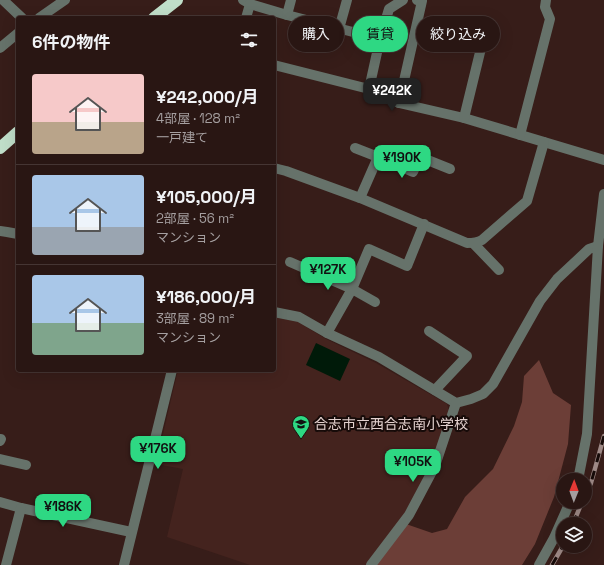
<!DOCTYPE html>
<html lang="ja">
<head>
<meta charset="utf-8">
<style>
  body { margin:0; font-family:"Space Grotesk","Noto Sans JP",sans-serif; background:#352321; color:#f1f3f6; height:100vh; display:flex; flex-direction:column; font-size:15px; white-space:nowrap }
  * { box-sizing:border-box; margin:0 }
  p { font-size:13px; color:#a59fa0 }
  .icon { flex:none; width:22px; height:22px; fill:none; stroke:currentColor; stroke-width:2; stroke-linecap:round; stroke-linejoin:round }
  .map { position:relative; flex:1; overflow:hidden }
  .details { position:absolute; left:16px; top:16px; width:260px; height:356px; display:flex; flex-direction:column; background:#291613; border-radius:4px; box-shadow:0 4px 16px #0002,0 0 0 1px #453533 }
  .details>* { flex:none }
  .top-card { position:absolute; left:288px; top:16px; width:256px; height:36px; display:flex; gap:8px }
  .needle { width:26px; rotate:1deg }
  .tools { position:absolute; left:556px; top:473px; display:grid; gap:8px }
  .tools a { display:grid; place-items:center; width:36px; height:36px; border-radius:50%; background:#291613; box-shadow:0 4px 16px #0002,0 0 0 1px #453533; font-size:20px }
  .price { position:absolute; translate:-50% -34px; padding:0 9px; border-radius:8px; background:#2ed883; color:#111; font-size:13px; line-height:26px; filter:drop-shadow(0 1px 2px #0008) }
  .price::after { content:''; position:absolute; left:50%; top:24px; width:12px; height:9px; margin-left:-6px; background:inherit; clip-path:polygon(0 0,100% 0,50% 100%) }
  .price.selected { background:#222; color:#fff }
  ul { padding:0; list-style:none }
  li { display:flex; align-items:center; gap:12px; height:100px; padding:0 16px }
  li+li { border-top:1px solid #453533 }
  li span { display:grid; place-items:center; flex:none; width:112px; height:80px; border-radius:4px; color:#555 }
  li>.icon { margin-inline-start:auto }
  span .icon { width:48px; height:48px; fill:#fffc; stroke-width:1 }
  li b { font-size:17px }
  h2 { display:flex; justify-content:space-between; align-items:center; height:48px; padding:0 16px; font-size:17px }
  .pill { padding:0 14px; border-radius:18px; background:#291613; box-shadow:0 4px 16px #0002,0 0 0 1px #453533; font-size:14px; line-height:36px }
  .pill.selected { background:#2ed883; color:#111 }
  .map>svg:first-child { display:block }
</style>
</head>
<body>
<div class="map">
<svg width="604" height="565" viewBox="0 0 604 565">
  <rect width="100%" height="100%" fill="#371d19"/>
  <path fill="#44231e" d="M274,317L298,322L326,339L376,363L447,404L450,414L431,464L405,516L366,565H250L167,537L183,469L156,464L178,370H274Z"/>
  <path fill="#6c3e37" d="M539,360L553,393L571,405L568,444L554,497L535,544L522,565H376L406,524L432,533L447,529L465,497L493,469L514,426L522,402L524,376Z"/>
  <path fill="#001a09" d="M316,343L350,359L340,381L306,365Z"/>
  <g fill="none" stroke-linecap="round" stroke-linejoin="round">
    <g stroke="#66726a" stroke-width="10">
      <path d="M3,0L22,18"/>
      <path d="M243,0L250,4L246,18"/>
      <path d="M403,0L389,9L380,39L369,89L399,103L464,118L604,160"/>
      <path d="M250,4L287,15L380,39"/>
      <path d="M287,15L291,0"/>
      <path d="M39,18L65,0"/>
      <path d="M339,29L347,0"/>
      <path d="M0,48L18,33"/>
      <path d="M274,65L369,89"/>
      <path d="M399,103L422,1L417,0"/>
      <path d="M464,118L483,40L469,36"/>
      <path d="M520,135L550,19L545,7L546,0"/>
      <path d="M355,148L378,157"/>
      <path d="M274,168L286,171L360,198L467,243C473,243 477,243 482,240L527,201L544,142"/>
      <path d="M360,198L378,157L413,172L420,157L450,169"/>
      <path d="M0,231L7,232L18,234"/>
      <path d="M473,243L499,270"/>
      <path d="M290,262L352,289L375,302"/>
      <path d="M274,312L299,317L327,333L379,357L456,403L471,399L483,394L493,384L540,301L557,279L589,249L598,246"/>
      <path d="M429,331L467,356L435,390"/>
      <path d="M327,333L352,289L369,249L407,266L424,224"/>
      <path d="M0,441L1,439"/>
      <path d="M0,459L26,465"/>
      <path d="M578,480L587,434L598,246L604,194"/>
      <path d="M0,502L21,508L131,532"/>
      <path d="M6,565L21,508"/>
      <path d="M124,565L172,370"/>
      <path d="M371,565L409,515L435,466L456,403"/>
      <path d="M539,565L554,538L570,502"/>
    </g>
    <g stroke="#c0dec9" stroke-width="12">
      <path d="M154,18L177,0"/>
      <path d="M0,148L18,132"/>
    </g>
    <defs>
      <g id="rail">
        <path d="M585,496L591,483L604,436"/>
        <path d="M573,524L582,502"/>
        <path d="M552,565L563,546"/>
      </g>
    </defs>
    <use href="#rail" stroke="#9e8986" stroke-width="4.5"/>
    <use href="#rail" stroke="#170b09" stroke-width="3" stroke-dasharray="9" stroke-linecap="butt"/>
  </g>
  <defs>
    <symbol id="school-pin" viewBox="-11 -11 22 30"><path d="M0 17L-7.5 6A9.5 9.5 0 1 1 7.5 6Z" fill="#2ed883" stroke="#170b09"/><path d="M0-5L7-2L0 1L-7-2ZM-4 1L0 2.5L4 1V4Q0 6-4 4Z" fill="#111"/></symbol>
  </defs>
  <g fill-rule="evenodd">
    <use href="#school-pin" x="291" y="414" width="20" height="27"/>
  </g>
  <g text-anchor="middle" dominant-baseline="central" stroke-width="4" stroke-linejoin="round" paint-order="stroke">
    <g font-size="14" fill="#e3d1ce" stroke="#170b09" text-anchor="start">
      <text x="314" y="424">合志市立西合志南小学校</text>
    </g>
  </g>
</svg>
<div class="tools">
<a><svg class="needle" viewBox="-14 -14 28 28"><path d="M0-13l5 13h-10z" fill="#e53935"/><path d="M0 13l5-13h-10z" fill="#a59fa0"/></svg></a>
<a><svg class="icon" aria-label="layers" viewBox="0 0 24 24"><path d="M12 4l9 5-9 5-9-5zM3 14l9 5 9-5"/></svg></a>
</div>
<b class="price selected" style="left:392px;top:112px">¥242K</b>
<b class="price" style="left:402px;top:179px">¥190K</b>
<b class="price" style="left:328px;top:291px">¥127K</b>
<b class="price" style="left:158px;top:470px">¥176K</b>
<b class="price" style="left:413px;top:483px">¥105K</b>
<b class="price" style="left:63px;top:528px">¥186K</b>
<div class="top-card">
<a class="pill">購入</a>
<a class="pill selected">賃貸</a>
<a class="pill">絞り込み</a>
</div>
<section class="details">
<h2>6件の物件<svg class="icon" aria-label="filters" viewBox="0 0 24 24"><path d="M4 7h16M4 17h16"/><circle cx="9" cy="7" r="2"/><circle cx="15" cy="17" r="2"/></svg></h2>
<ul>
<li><span style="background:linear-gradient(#f6c9c9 60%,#b9a48a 0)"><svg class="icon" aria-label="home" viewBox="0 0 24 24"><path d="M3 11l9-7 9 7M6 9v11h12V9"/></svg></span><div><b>¥242,000/月</b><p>4部屋 · 128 m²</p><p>一戸建て</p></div></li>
<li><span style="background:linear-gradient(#a9c7e8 65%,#9aa5b1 0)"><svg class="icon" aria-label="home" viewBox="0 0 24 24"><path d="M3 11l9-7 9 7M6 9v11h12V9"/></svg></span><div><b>¥105,000/月</b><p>2部屋 · 56 m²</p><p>マンション</p></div></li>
<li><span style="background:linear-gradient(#a9c7e8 60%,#7fa58c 0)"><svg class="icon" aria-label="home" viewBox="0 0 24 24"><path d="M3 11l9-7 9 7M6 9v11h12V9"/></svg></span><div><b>¥186,000/月</b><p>3部屋 · 89 m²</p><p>マンション</p></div></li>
</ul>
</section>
</div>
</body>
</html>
